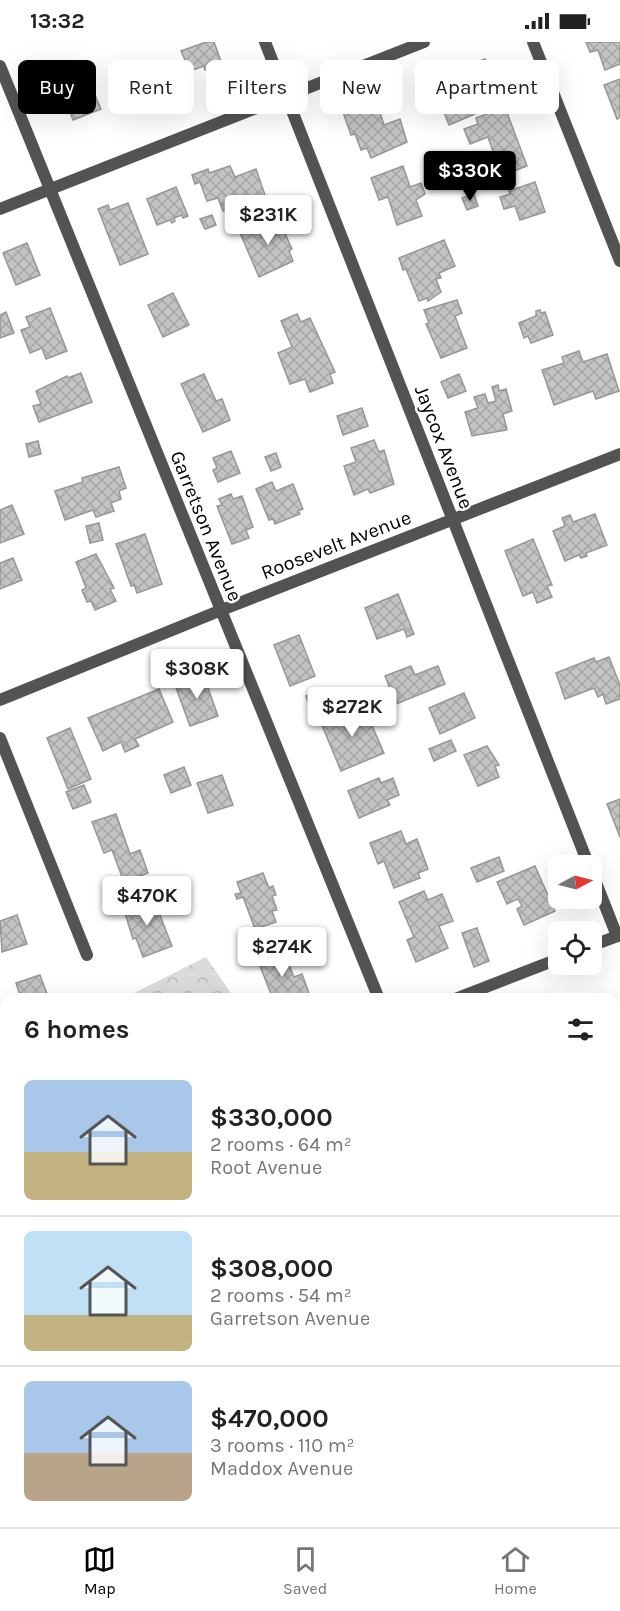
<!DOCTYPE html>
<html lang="en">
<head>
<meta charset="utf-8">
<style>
  body { margin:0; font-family:Karla,sans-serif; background:#f6f6f6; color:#222; height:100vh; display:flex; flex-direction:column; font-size:22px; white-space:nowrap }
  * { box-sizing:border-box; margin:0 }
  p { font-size:20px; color:#767676 }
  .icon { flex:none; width:33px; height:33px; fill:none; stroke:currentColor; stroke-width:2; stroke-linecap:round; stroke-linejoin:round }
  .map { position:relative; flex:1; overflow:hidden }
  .drawer { position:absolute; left:0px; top:951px; width:621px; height:534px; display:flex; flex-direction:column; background:#fff; border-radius:18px 18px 0 0; box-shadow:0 6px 24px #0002 }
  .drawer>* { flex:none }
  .top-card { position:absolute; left:18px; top:18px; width:585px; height:54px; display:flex; gap:12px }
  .needle { width:39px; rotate:83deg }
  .tools { position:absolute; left:548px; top:813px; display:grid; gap:12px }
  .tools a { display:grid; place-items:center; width:54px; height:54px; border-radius:9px; background:#fff; box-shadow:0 6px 24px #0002; font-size:30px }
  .price { position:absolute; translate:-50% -51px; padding:0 14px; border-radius:6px; background:#fff; color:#222; font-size:20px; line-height:39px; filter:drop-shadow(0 2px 3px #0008) }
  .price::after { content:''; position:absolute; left:50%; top:36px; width:18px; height:14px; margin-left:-9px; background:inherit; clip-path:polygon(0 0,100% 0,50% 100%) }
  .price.selected { background:#000; color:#fff }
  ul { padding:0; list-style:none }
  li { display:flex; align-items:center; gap:18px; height:150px; padding:0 24px }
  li+li { border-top:2px solid #e0e0e0 }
  li span { display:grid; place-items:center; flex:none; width:168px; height:120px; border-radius:9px; color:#555 }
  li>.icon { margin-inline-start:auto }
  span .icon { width:72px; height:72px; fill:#fffc; stroke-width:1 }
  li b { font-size:26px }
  h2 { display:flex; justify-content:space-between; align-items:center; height:72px; padding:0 24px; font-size:26px }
  .tag { padding:0 21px; border-radius:9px; background:#fff; box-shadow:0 6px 24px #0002; font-size:21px; line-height:54px }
  .tag.selected { background:#000; color:#fff }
  .status { display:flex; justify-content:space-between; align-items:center; height:42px; padding:0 30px; background:#fff; direction:ltr }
  .status svg { height:16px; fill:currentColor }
  .tab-bar { display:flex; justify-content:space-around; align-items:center; height:84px; border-top:2px solid #e0e0e0; background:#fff; font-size:16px; color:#767676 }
  .tab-bar a { display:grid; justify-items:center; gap:3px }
  .tab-bar .selected { color:#000 }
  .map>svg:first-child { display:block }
</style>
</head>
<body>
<div class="status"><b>13:32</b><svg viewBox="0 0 49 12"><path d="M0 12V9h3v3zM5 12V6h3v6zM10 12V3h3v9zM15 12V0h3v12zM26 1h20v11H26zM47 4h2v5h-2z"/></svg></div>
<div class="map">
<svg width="620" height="1485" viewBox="0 0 620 1485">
  <defs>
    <pattern id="forest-crowns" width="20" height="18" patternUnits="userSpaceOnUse" patternTransform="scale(1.5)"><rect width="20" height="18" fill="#dadada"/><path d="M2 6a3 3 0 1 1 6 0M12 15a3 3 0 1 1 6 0" fill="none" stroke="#b9b9b9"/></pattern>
    <pattern id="water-ripples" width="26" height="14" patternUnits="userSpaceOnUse" patternTransform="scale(1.5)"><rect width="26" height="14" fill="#a1a1a1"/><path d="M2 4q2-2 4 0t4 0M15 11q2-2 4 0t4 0" fill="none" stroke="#898989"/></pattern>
    <pattern id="building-cross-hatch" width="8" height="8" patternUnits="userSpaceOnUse" patternTransform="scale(1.5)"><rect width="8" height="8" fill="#c3c3c3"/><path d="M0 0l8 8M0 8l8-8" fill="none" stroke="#a6a6a6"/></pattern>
  </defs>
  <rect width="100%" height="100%" fill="#fff"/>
  <g fill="url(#forest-crowns)">
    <path d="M206,915L235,957H122Z"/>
    <path d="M6,1015V1242L0,1245V1018Z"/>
    <path d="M620,1095V1211H615V1098Z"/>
    <path d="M302,1479H487L486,1485H304Z"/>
  </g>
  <path fill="url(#water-ripples)" d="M620,1228V1321L615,1324V1232Z"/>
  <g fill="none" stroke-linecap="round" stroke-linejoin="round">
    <path stroke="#a1a1a1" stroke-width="7" d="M0,1077L6,1078"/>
  </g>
  <g fill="url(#building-cross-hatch)" stroke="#979797" stroke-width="1.5">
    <path d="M206,0H214L222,22L205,28L204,24L193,28V34L169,43L163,27L185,18L181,9Z"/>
    <path d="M586,0H620V22L605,28L598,8L590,10Z"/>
    <path d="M485,17L497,47L471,57L466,45L456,49L448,31Z"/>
    <path d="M83,25L101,67L73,78L61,46L73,40L70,31Z"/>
    <path d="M620,37V75L617,77L604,43Z"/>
    <path d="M469,57L475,72L449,83L443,68Z"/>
    <path d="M376,58L384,83L400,77L407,100L371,116L367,106L361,108L355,92L351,93L343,70Z"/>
    <path d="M505,65L527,124L498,135L493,122L497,121L488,95L470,102L464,87L478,82L476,76Z"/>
    <path d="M230,124L235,135L256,127L265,153L223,169L218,156L207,159L200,140L195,142L192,133L208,127L209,131Z"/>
    <path d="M403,124L410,145L421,141L425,152L416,158L422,174L397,183L388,155L379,158L371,136Z"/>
    <path d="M535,140L545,170L520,178L515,164L504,167L500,155L510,152L509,149Z"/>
    <path d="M176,145L188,174L183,176L182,173L174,176L175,179L172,181L170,178L157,183L147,157Z"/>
    <path d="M474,152L478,164L467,168L462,156Z"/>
    <path d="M128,161L148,212L120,223L98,167L108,163L110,168Z"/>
    <path d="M212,173L216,183L205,187L200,177Z"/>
    <path d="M277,174L292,207L289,209L293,219L259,235L240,191Z"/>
    <path d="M444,198L455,224L439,231L441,236L436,237L441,250L428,259L427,256L419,259L406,227L403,228L399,216Z"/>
    <path d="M27,201L40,233L16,243L3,211Z"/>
    <path d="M173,251L189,283L163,295L148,263Z"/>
    <path d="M457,258L462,271L455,274L467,306L441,316L426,282L429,281L424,268Z"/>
    <path d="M50,266L67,309L46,317L42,306L30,311L21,288L30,285L26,275Z"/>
    <path d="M540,268L541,271L545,270L553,293L531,301L528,294L524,296L519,281L536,274V269Z"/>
    <path d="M6,270L14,291L0,296V273Z"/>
    <path d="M297,272L301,280L310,276L335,330L330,332L333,341L310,350L305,337L290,342L278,311L292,305L281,279Z"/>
    <path d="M579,309L583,320L607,312L619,349L596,357L593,349L554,363L542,328L564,321L562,315Z"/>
    <path d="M81,331L92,360L39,380L33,364L41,362L36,349L67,334L68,336Z"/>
    <path d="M204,332L216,359L222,357L230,378L203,390L181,342Z"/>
    <path d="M459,332L466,349L448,356L441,340Z"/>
    <path d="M498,343L499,349L506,347L512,369L503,372L507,388L472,394L465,370L478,366L474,355L485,352L488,361L496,359L492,345Z"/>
    <path d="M362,366L368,384L343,393L337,374Z"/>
    <path d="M374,398L379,410L384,408L394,442L370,451L368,447L354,453L344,424L356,420L351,406Z"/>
    <path d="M38,399L41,412L29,415L26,402Z"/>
    <path d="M231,409L240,431L218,440L213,428L217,426L213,416Z"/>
    <path d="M276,411L281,425L271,429L265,415Z"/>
    <path d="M119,425L126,446L119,449L121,457L111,461L114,469L96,475L93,468L65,478L55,449L83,440L82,436Z"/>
    <path d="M272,440L276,449L293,442L303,467L298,469L300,472L275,482L273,477L269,478L256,447Z"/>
    <path d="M231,452L233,457L242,454L253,485L246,488L249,496L232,502L217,464L222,463L219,457Z"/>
    <path d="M12,463L24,492L0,501V468Z"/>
    <path d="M595,472L607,503L586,511L587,514L581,516L579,513L565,519L553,489L565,484L562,476L570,473L573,480Z"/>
    <path d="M99,481L103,498L90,501L86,484Z"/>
    <path d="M145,492L162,542L137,551L134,543L131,544L116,502Z"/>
    <path d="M533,497L552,543L547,544L552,555L537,561L533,550L523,554L505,509Z"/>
    <path d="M96,512L114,546L110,547L116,559L95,568L91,559L87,560L82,548L86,546L76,520Z"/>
    <path d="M13,516L22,538L0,547V521Z"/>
    <path d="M398,552L414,592L407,595L404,587L377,597L365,566Z"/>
    <path d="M299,593L315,634L290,644L274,603Z"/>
    <path d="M609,615L620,643V657L606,662L603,652L598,655L594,646L565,657L556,631L594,616L596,620Z"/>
    <path d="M411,624L415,633L438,624L445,642L396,662L385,634Z"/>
    <path d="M203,632L218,674L190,684L175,643Z"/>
    <path d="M327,646L332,661L311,669L306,654Z"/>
    <path d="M159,647L173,680L135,697L139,704L125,710L121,700L103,709L88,676Z"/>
    <path d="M464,651L475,676L440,692L429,666Z"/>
    <path d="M363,663L384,711L341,729L321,681Z"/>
    <path d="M70,686L91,737L68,747L47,696Z"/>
    <path d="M451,698L456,709L434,719L429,707Z"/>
    <path d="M487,704L499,723L495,724L499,735L478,744L464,713Z"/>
    <path d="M184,725L191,743L171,751L164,733Z"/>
    <path d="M222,733L233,763L208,771L197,741Z"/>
    <path d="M379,736L381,741L393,736L399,753L387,758L390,763L359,776L348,749Z"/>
    <path d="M84,743L91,760L73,767L66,750Z"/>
    <path d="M620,757V795L607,762Z"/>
    <path d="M116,772L130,812L140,808L148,831L124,840L112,808L104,811L92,780Z"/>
    <path d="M401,789L406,802L417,797L428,827L418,831L420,836L394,846L384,819L378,822L370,801Z"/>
    <path d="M499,815L504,829L477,840L471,826Z"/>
    <path d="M535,824L555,869L524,883L517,867L522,864L518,857L507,862L497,840Z"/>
    <path d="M263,831L269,846L273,844L276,853L272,854L277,868L272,869L276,880L255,887L243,855L237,857L235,852L241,851L237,840Z"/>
    <path d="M424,849L428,858L442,852L453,879L439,884L448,906L416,920L407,898L414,895L399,860Z"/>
    <path d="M146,856L150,865L156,863L172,904L143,915L136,896L133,897L123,865Z"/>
    <path d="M17,873L27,902L2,910L0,879Z"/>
    <path d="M477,886L489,919L474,925L462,891Z"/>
    <path d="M283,909L294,935L302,932L310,954L273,957L258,919Z"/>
    <path d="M40,933L49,957H21L16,941Z"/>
    <path d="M615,979L620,991L616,992L620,1003L615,1007Z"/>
    <path d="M620,1404V1423L615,1411V1406Z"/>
    <path d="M193,1479H216L217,1480L196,1485Z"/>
    <path d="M238,1479H265L250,1485H241Z"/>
  </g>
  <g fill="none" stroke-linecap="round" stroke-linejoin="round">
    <g stroke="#535353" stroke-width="12">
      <path d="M265,0L589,824"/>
      <path d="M533,0L620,219"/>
      <path d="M0,24L379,957"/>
      <path d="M0,167L424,0"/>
      <path d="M0,658L219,569L620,412"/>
      <path d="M0,696L87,913"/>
      <path d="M591,828L617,894"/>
      <path d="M591,904L620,893"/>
      <path d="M455,957L558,917"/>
      <path d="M0,1370L6,1386"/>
      <path d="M42,1479L45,1485"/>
    </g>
  </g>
  <g text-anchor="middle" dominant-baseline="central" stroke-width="5" stroke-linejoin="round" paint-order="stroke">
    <g font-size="20" fill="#000" stroke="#fff">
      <text transform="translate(444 405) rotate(69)">Jaycox Avenue</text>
      <text transform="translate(206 484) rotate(68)">Garretson Avenue</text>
      <text transform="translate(336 503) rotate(-21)">Roosevelt Avenue</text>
    </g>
  </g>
</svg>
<div class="tools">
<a><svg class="needle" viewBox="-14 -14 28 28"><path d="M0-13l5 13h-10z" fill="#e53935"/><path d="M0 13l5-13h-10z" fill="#767676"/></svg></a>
<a><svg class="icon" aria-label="locate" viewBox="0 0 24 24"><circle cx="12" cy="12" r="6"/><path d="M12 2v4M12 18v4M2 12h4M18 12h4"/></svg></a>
</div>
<b class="price selected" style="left:470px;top:160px">$330K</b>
<b class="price" style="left:268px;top:204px">$231K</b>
<b class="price" style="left:197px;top:658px">$308K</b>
<b class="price" style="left:352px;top:696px">$272K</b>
<b class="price" style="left:147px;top:885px">$470K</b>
<b class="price" style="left:282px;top:936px">$274K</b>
<div class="top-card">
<a class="tag selected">Buy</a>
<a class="tag">Rent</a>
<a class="tag">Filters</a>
<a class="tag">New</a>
<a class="tag">Apartment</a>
</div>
<section class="drawer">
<h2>6 homes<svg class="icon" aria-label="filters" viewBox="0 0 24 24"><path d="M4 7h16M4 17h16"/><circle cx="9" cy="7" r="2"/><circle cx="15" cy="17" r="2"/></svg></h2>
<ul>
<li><span style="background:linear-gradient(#a9c7e8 60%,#c2b280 0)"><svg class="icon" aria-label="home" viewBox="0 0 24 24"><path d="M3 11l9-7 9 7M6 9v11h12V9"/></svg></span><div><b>$330,000</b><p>2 rooms · 64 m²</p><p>Root Avenue</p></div></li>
<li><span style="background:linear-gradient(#bfe0f5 70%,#c2b280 0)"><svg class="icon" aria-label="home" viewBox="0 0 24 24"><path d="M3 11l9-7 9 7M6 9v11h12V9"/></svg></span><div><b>$308,000</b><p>2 rooms · 54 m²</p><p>Garretson Avenue</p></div></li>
<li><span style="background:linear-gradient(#a9c7e8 60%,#b9a48a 0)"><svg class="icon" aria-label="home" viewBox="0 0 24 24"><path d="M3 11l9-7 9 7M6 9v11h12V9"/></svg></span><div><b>$470,000</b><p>3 rooms · 110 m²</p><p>Maddox Avenue</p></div></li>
</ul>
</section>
</div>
<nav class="tab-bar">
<a class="selected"><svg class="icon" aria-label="map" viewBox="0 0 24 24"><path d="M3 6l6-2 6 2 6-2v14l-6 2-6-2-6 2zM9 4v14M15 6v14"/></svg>Map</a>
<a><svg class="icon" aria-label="saved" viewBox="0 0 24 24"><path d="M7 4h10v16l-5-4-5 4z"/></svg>Saved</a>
<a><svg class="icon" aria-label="home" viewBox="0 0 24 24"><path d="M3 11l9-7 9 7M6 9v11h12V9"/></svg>Home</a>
</nav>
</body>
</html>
